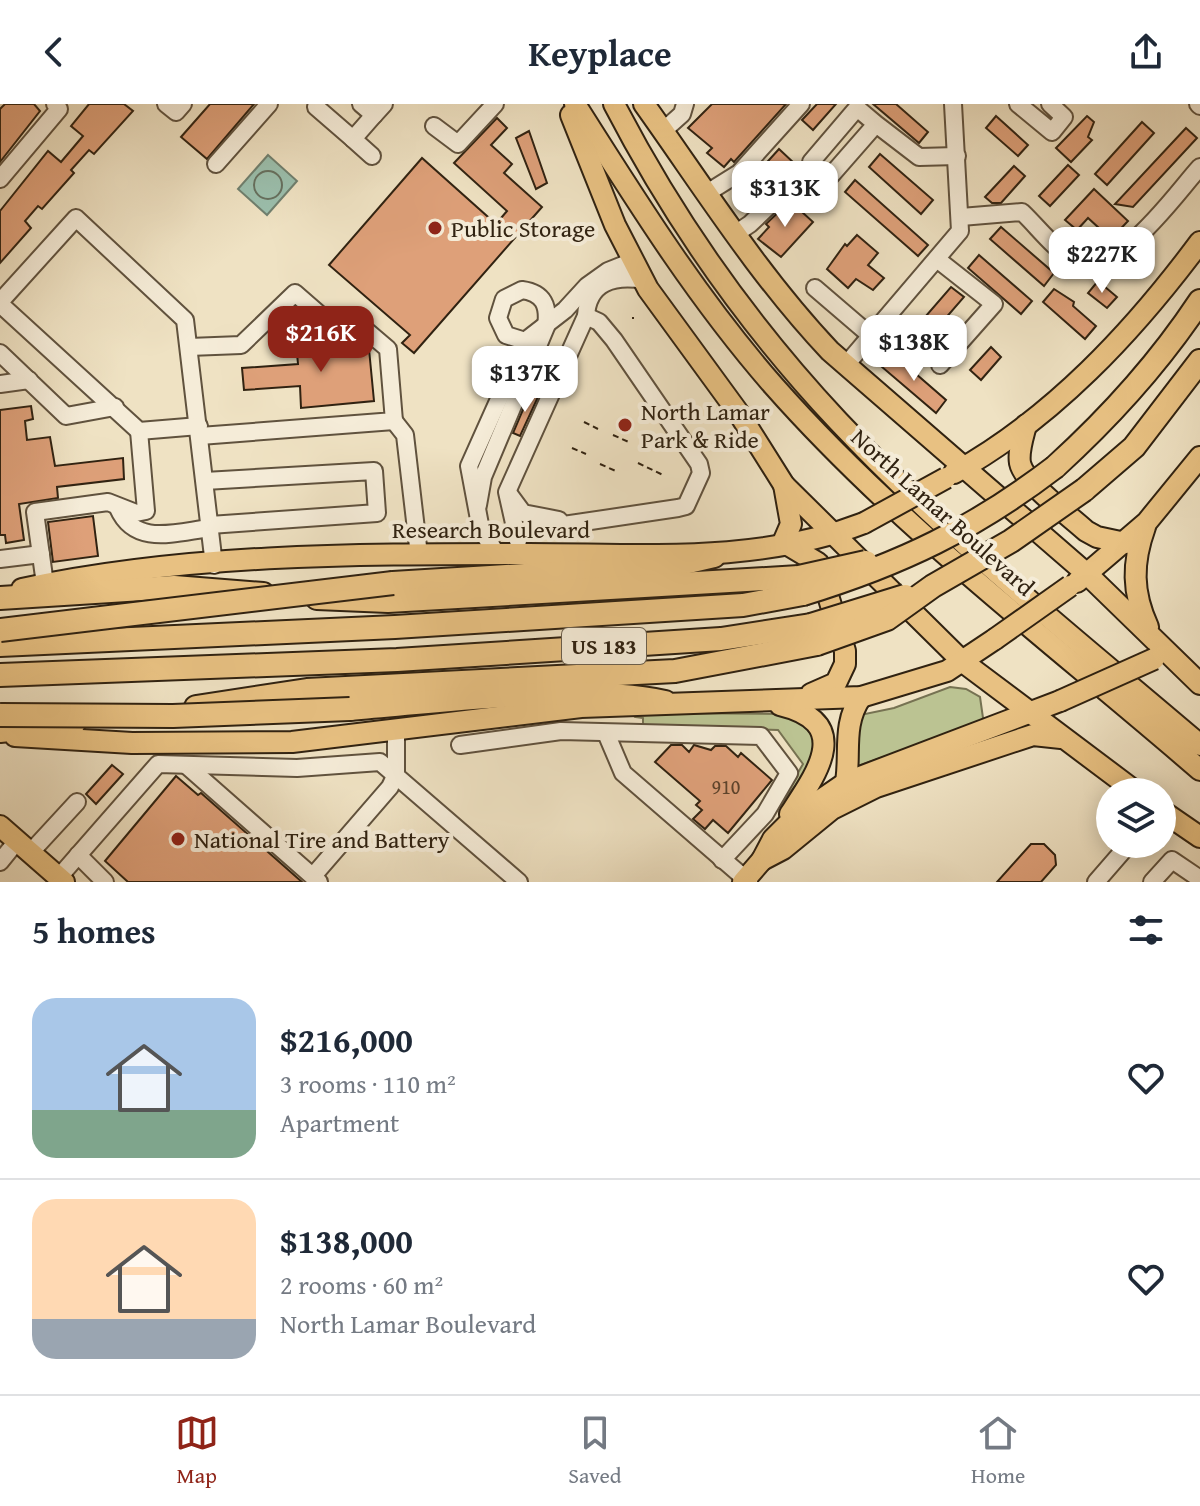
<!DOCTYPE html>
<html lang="en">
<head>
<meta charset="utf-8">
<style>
  body { margin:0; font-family:"Gentium Book Plus",serif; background:#f2f2f3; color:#1f2937; height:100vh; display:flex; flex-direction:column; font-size:30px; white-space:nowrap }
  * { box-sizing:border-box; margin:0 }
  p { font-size:26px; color:#747a83 }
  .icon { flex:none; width:44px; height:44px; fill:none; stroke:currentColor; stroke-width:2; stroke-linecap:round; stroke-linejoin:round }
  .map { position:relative; height:778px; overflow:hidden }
  .sheet { display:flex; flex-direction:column; background:#fff; flex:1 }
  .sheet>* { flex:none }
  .fabs { position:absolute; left:1096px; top:674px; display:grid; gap:16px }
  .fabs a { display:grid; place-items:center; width:80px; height:80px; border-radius:50%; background:#fff; box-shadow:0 4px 20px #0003; font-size:40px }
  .price { position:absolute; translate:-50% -68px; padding:0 18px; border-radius:16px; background:#fff; color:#222; font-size:26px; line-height:52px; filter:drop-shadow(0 2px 4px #0008) }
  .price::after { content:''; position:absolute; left:50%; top:48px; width:24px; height:18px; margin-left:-12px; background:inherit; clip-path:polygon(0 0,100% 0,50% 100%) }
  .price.active { background:#8f2418; color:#fff }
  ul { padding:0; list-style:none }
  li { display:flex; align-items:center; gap:24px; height:200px; padding:0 32px }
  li+li { border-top:2px solid #e0e1e3 }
  li span { display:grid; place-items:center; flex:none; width:224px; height:160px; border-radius:24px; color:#555 }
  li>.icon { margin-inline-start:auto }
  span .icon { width:96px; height:96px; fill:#fffc; stroke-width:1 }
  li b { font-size:34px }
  h2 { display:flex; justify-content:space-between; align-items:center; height:96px; padding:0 32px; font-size:34px }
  header { display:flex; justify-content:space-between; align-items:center; height:104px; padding:0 32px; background:#fff; font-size:36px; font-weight:700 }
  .tab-bar { display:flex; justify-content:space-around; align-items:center; height:112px; border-top:2px solid #e0e1e3; background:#fff; font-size:22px; color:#747a83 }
  .tab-bar a { display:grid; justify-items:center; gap:4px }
  .tab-bar .active { color:#8f2418 }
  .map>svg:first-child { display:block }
</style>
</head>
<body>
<header><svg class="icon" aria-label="back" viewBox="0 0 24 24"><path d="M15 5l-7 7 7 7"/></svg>Keyplace<svg class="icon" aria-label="share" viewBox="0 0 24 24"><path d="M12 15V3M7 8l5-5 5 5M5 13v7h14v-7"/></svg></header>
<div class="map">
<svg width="1200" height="778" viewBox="0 0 1200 778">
  <rect width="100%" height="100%" fill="#efe2c3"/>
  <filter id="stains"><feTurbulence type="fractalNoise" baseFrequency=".0025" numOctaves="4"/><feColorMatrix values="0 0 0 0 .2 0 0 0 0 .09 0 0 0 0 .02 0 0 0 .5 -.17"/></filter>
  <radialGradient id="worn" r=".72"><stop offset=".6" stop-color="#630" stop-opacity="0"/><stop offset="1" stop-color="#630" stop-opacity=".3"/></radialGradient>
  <g fill="#bbc392" stroke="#767252" stroke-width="2">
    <path d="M950,583L966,585L980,593L983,614L981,619C939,637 895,647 853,664L860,611L894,604Z"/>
    <path d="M641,609L784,610C847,638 796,675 774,710L803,660L778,626L643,622V614L636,613Z"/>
  </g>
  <path fill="#9bbfad" stroke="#70806f" stroke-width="2" d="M268,51L297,77L267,111L238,85Z"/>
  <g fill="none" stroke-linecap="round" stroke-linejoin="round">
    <circle stroke="#66705f" stroke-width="2" cx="268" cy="81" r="14"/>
  </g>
  <g fill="#dea079" stroke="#302211" stroke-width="2">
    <path d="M5,0H34L40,7L0,58V5Z"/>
    <path d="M89,0H124L133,7L94,50L89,46L71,66L74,69L42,105L38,102L25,117L31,124L0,159V107L48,47L61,58L83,32L71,22Z"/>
    <path d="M210,0H254L207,55L181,33Z"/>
    <path d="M712,0H786L734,58L731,55L724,63L707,49L712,44L688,24Z"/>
    <path d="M817,0H836L813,26L802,16Z"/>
    <path d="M873,0H896L928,28L919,39Z"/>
    <path d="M996,12L1028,41L1018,52L986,24Z"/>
    <path d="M1087,12L1094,18L1088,33L1092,36L1071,58L1056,44Z"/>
    <path d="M497,14L507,24L491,41L512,60L504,69L542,103L414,249L402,239L410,231L329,161L422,54L496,120L507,107L454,59Z"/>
    <path d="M1142,18L1154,29L1107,81L1095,70Z"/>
    <path d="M1186,24L1197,34L1133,103L1115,100Z"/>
    <path d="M529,27L547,79L536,85L516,34Z"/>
    <path d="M779,45L795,60L756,99L742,86Z"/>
    <path d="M880,50L933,96L921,110L869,63Z"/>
    <path d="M1068,61L1079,71L1050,102L1039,92Z"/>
    <path d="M1014,62L1025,72L1001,99H992L985,93Z"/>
    <path d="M855,76L928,141L918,152L845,88Z"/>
    <path d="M1094,85L1128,117L1111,135L1088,114L1077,126L1065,116Z"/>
    <path d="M790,97L813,118L781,153L758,135L769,123L766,120Z"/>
    <path d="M1001,123L1054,169L1044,182L990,135Z"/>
    <path d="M857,131L878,149L868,161L884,174L873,186L856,175L848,184L827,165L845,140L847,142Z"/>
    <path d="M979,151L1032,197L1021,210L968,164Z"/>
    <path d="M1098,177L1117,193L1107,204L1088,189Z"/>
    <path d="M951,183L964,193L918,246L906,235Z"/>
    <path d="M1054,185L1074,198L1073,202L1096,222L1085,235L1043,198Z"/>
    <path d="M357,233L361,246L369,245L374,297L301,304L300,282L244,286L242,264L298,260L296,239Z"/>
    <path d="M991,243L1001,253L981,276L970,266Z"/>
    <path d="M893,250L946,296L936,309L882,263Z"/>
    <path d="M530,289L538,293L520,332L513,329Z"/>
    <path d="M31,302L33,315L25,317L27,336L50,333L55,362L123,354L124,375L57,383L58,394L19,400L24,436L6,439L5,431H0V306Z"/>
    <path d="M93,412L98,452L53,458L48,418Z"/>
    <path d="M671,641H682L689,648L694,641L711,646L715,642H726L738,653L741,649L772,676L728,729L713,716L705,725L693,715L702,706L696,701L700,697L655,658Z"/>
    <path d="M112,661L123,670L96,700L86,690Z"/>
    <path d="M176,672L198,691L201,689L302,778H128L105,757Z"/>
    <path d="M1031,740H1044L1055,751L1056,761L1041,778H997Z"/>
  </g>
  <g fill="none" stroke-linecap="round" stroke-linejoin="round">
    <defs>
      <g id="minor">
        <path d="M166,0L176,8L183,0"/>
        <path d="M361,0L374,11L384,0"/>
        <path d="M1018,0L1052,28L1064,13L1050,0"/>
        <path d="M1198,0L1200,2"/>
        <path d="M316,3L353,35L374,11"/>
        <path d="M876,20L857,4L811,58L812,64L827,76L876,20L919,53L957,52"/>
        <path d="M434,22L458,40L495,0"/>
        <path d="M663,27L682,10L685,0"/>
        <path d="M353,35L372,52"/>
        <path d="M216,60L269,0"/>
        <path d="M0,75L59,5L55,0"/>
        <path d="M707,89L739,69L801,0"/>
        <path d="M961,113L1022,108C1037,122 1054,145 1072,155C1115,179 1175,90 1200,63"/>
        <path d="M735,130L750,120L793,79"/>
        <path d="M938,156L994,200L940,261"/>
        <path d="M815,184L871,232"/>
        <path d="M0,198L76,114L185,216L214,461"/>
        <path d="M0,200L139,327L199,322"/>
        <path d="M189,243L241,241L295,189L334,223L361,222L388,245L394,317L200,332"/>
        <path d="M0,249L66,312L115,303"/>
        <path d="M845,262L960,127L953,0"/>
        <path d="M0,280L29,276"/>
        <path d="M394,317L405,331L419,451"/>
        <path d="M205,377L374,367L377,409L210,421"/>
        <path d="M509,390L523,409L559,416"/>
        <path d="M478,401L483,373L546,223C549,202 544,189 522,186L504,195L498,214L506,231L525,237"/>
        <path d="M118,404C135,443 176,428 210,424"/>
        <path d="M516,428L678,404L686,402L701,369L699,360L614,236L599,218L586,212"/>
        <path d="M518,437L507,388L586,212C588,178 614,171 644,176"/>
        <path d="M497,450L481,426L469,362L525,237L565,206L587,182L608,167L633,157"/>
        <path d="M0,455L41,450"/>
        <path d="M45,480L35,408L108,398L136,409L146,407L139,327"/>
        <path d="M606,629L623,669L749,778"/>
        <path d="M460,641L561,627L761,632L789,669L765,710L722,756"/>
        <path d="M186,661L319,778"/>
        <path d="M30,749L77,698"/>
        <path d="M78,751L105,778"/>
        <path d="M0,758L17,737"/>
        <path d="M313,772L390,683L396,670V628"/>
        <path d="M59,773L158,660L297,664L380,658L519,778"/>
        <path d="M1096,778L1129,740"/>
        <path d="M1152,778L1172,756L1200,775"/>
      </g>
      <g id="major">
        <path d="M575,0C637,98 697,194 773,281C900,425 1056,541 1200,666"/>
        <path d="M614,0C673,114 750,223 838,317C949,435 1077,536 1200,641"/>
        <path d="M644,0C704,84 759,172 830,247L1087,470L1200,580"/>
        <path d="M571,11L615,121L648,185L740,311L784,381L963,558L1136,688"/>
        <path d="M1026,321C1023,333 1018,347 1020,359C1024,379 1070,412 1086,427L1097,433L1125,439"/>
        <path d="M954,369C1053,314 1133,228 1200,138"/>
        <path d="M1145,423C1132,459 1132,488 1148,523"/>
        <path d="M782,441L791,420L784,381"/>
        <path d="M788,441L818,459L845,547V560L836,579L811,590"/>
        <path d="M1077,478L1147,418L1200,353"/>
        <path d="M22,485C184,450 353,450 517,450C634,449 753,462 864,419"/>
        <path d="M780,601C854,619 817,669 790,710"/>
        <path d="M15,632L132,639L292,638L581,603L861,593L947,567L995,535"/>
        <path d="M844,689C853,655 840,623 861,593"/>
        <path d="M1162,707L1200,733"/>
        <path d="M0,722L64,778"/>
        <path d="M762,756L783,745L832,705L876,683L1033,631L1061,634"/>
        <path d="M743,778L762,756L773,735L793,715L847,678L1060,597"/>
      </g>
      <g id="highway">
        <path d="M1055,363C1110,313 1159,259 1200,197"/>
        <path d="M1084,386L1134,343L1200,257"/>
        <path d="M393,479L671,462L714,452"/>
        <path d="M0,494L174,483L263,490"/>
        <path d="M317,494L388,497L799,473"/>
        <path d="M0,541L395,523L743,501L803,490"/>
        <path d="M0,571L397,556L721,535L811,521"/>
        <path d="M196,603L307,586L675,567L817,540"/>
        <path d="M350,605C448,597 569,579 665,598"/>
        <path d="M0,627L74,619"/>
      </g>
    </defs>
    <use href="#minor" stroke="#60523e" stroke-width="20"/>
    <use href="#major" stroke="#302211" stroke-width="24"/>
    <use href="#highway" stroke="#302211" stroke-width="26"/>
    <g stroke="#302211" stroke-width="2" stroke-dasharray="6 4" stroke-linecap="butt">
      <path d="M632,214H634"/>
      <path d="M584,318L598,325"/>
      <path d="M613,331L631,339"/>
      <path d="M572,344L586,350"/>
      <path d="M638,359L663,371"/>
      <path d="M600,360L618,368"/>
    </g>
    <use href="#minor" stroke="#f5ecd8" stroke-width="16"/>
    <use href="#major" stroke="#e8c182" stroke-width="20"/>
    <use href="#highway" stroke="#e8c182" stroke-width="22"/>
    <defs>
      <g id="major-bridge">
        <path d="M864,419L946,374"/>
        <path d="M995,535L1070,482"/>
        <path d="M1060,597L1154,555"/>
      </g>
      <g id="highway-bridge">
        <path d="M799,473L866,458"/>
        <path d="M803,490C901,460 974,425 1055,363"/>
        <path d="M811,521L905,492"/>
        <path d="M0,526L393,479"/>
        <path d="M817,540L887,515L933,482L1011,437L1084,386"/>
        <path d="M0,611L173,612L350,605"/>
      </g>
    </defs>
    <use href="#major-bridge" stroke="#302211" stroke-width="24" stroke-linecap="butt"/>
    <use href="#highway-bridge" stroke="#302211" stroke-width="26" stroke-linecap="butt"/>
    <use href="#major-bridge" stroke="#e8c182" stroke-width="20"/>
    <use href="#highway-bridge" stroke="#e8c182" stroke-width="22"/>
  </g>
  <g fill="#8f2418" stroke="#f5ecd8" stroke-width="3">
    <circle cx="435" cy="124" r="8"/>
    <circle cx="625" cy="321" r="8"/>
    <circle cx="178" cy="735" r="8"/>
  </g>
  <g text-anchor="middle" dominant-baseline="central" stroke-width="8" stroke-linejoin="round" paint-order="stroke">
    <g font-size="20" fill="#5c422b">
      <text x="726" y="682">910</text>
    </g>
    <rect fill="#f5ecd8" stroke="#6b5f4d" stroke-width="2" x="562" y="524" width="84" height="36" rx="6"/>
    <g font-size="22" font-weight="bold" fill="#302211">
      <text x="604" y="542">US 183</text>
    </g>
    <g font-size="24" fill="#302211" stroke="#f5ecd8" text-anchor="start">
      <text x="451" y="124">Public Storage</text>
      <text x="641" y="307">North Lamar<tspan x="641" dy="28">Park &amp; Ride</tspan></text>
      <text x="194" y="735">National Tire and Battery</text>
    </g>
    <g font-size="24" fill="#302211" stroke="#f5ecd8">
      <text transform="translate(943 408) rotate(42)">North Lamar Boulevard</text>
      <text x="491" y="425">Research Boulevard</text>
    </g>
  </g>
  <rect width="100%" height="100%" filter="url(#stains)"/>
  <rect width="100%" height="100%" fill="url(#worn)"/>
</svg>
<div class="fabs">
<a><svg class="icon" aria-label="layers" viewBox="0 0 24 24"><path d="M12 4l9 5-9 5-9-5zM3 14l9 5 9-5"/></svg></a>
</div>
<b class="price" style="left:785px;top:125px">$313K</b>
<b class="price" style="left:1102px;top:191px">$227K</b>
<b class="price active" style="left:321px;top:270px">$216K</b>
<b class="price" style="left:914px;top:279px">$138K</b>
<b class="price" style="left:525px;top:310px">$137K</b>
</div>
<section class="sheet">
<h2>5 homes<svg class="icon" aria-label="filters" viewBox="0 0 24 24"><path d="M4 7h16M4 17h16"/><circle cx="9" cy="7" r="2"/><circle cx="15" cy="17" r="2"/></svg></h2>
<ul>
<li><span style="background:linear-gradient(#a9c7e8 70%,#7fa58c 0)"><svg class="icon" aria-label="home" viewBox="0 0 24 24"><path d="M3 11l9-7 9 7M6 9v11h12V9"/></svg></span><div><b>$216,000</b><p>3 rooms · 110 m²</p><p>Apartment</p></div><svg class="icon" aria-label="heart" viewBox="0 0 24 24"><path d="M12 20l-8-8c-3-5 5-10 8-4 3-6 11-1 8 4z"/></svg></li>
<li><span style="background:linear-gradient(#ffd9b3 75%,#9aa5b1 0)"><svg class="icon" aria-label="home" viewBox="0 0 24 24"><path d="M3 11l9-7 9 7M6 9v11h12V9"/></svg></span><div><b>$138,000</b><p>2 rooms · 60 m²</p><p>North Lamar Boulevard</p></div><svg class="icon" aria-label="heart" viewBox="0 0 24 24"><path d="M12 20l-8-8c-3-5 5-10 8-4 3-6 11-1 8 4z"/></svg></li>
</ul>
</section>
<nav class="tab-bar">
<a class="active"><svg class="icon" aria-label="map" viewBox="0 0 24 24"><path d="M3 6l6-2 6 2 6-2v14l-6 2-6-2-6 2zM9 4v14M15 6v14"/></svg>Map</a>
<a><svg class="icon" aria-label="saved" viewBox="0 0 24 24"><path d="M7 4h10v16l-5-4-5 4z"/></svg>Saved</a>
<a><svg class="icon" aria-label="home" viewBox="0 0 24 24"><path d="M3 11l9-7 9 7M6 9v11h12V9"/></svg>Home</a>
</nav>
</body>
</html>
